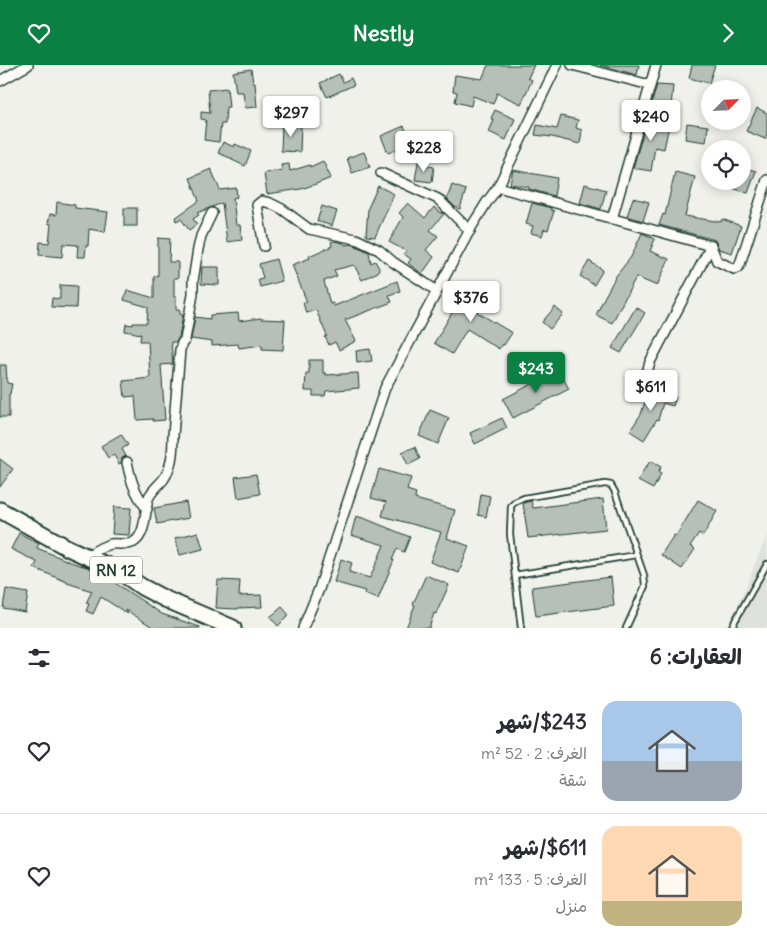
<!DOCTYPE html>
<html lang="ar">
<head>
<meta charset="utf-8">
<style>
  body { margin:0; font-family:Delius,"Playpen Sans Arabic",sans-serif; background:#f2f2f3; color:#2b2b33; direction:rtl; height:100vh; display:flex; flex-direction:column; font-size:19px; white-space:nowrap }
  * { box-sizing:border-box; margin:0 }
  p { font-size:16px; color:#7c7c81 }
  .icon { flex:none; width:28px; height:28px; fill:none; stroke:currentColor; stroke-width:2; stroke-linecap:round; stroke-linejoin:round }
  .map { position:relative; height:563px; overflow:hidden; direction:ltr }
  .panel { display:flex; flex-direction:column; background:#fff; flex:1 }
  .panel>* { flex:none }
  .needle { width:32px; rotate:66deg }
  .controls { position:absolute; left:701px; top:15px; display:grid; gap:10px }
  .controls a { display:grid; place-items:center; width:50px; height:50px; border-radius:50%; background:#fff; box-shadow:0 2px 12px #0003; font-size:25px }
  .price { position:absolute; translate:-50% -42px; padding:0 11px; border-radius:5px; background:#fff; color:#222; font-size:16px; line-height:32px; filter:drop-shadow(0 1px 2px #0008) }
  .price::after { content:''; position:absolute; left:50%; top:30px; width:15px; height:11px; margin-left:-8px; background:inherit; clip-path:polygon(0 0,100% 0,50% 100%) }
  .price.active { background:#0b8043; color:#fff }
  ul { padding:0; list-style:none }
  li { display:flex; align-items:center; gap:15px; height:125px; padding:0 25px }
  li+li { border-top:1px solid #e1e1e2 }
  li span { display:grid; place-items:center; flex:none; width:140px; height:100px; border-radius:15px; color:#555 }
  li>.icon { margin-inline-start:auto }
  span .icon { width:60px; height:60px; fill:#fffc; stroke-width:1 }
  li b { font-size:21px }
  h2 { display:flex; justify-content:space-between; align-items:center; height:60px; padding:0 25px; font-size:21px }
  header { display:flex; justify-content:space-between; align-items:center; height:65px; padding:0 25px; background:#0b8043; color:#fff; font-size:22px; font-weight:700 }
  .map>svg:first-child { display:block }
</style>
</head>
<body>
<header><svg class="icon" aria-label="forward" viewBox="0 0 24 24"><path d="M9 5l7 7-7 7"/></svg>Nestly<svg class="icon" aria-label="heart" viewBox="0 0 24 24"><path d="M12 20l-8-8c-3-5 5-10 8-4 3-6 11-1 8 4z"/></svg></header>
<div class="map">
<svg width="767" height="563" viewBox="0 0 767 563">
  <rect width="100%" height="100%" fill="#f0f1eb"/>
  <filter id="ink" filterUnits="userSpaceOnUse"><feTurbulence type="fractalNoise" baseFrequency=".02" numOctaves="2"/><feDisplacementMap in="SourceGraphic" scale="10" xChannelSelector="R" yChannelSelector="G"/><feConvolveMatrix kernelMatrix="1 2 1 2 8 2 1 2 1" color-interpolation-filters="sRGB"/></filter>
  <g filter="url(#ink)">
    <path fill="#dfe2dc" d="M767,470V563H729Z"/>
    <g fill="#b6bfb8" stroke="#1f3d34">
      <path d="M488,0H534L528,13L532,15L521,39L497,28L493,39L473,31L471,41L455,37L457,27L453,26L455,10L482,14Z"/>
      <path d="M600,0H639L637,10Z"/>
      <path d="M692,0H715L709,18L689,13Z"/>
      <path d="M251,4L253,18H255L257,42L245,43L243,27H236L233,7Z"/>
      <path d="M339,9L343,17L351,13L354,20L327,32L320,18Z"/>
      <path d="M657,20L673,21L671,42L651,40Z"/>
      <path d="M227,23L229,42H226L225,59H221L219,77L204,75L206,55L201,54V47L210,48L208,25Z"/>
      <path d="M757,43L767,48V69L765,74L746,66Z"/>
      <path d="M495,45L515,54L506,75L489,67L494,55L491,53Z"/>
      <path d="M561,51L578,55L576,63L582,65L580,79L552,72L535,70L537,60L557,64Z"/>
      <path d="M648,51L670,56L664,84L655,82L651,106L633,103Z"/>
      <path d="M687,58L708,61L706,77L685,74Z"/>
      <path d="M282,59L301,60L300,87L281,86Z"/>
      <path d="M404,61L411,79L388,88L381,71Z"/>
      <path d="M223,77L234,82L235,79L251,86L245,101L232,95L233,94L218,88Z"/>
      <path d="M364,87L370,102L352,108L347,93Z"/>
      <path d="M323,96L331,113L316,119L301,124L267,129L264,108L282,105L281,100L289,99L290,106L310,100V102Z"/>
      <path d="M418,97L422,100L434,102L432,117L415,115Z"/>
      <path d="M742,102L756,106L748,128L716,118V116H742Z"/>
      <path d="M211,104L220,125L236,123L237,132L233,133L236,160H240L242,175L227,177L222,138L197,148L199,150L193,154L197,159L189,165L181,154L176,156L175,153L199,136L190,113Z"/>
      <path d="M513,105L557,113L554,131L529,124V122L510,119Z"/>
      <path d="M675,107L695,112L685,151L721,157L722,154L741,161L732,188L719,184L715,175L659,160L663,149L665,150Z"/>
      <path d="M585,119L606,125L601,144L580,138Z"/>
      <path d="M452,120L466,125L460,144L455,142L447,134Z"/>
      <path d="M378,121L394,129L375,172L366,171L368,143Z"/>
      <path d="M633,133L649,137L643,156L627,151Z"/>
      <path d="M57,137L75,140V143L108,147L105,167L89,164L88,181H86L85,192H77L78,180L63,179L62,192L39,190L40,177L49,178L51,159L48,158L50,149L56,150Z"/>
      <path d="M408,138L425,153L434,142L442,149V147L444,149L430,165L438,171L426,185L434,192L422,209L408,198L411,194L404,189L406,186L389,177L403,152L399,148Z"/>
      <path d="M532,138L551,143V145L554,146L548,165L544,164L542,171L531,168L533,161L526,159Z"/>
      <path d="M322,141L337,146L332,161L317,156Z"/>
      <rect x="124" y="143" width="13" height="18"/>
      <path d="M642,168L655,174L650,186L669,194L657,221L636,212L612,258L596,250L604,233L616,211L631,192Z"/>
      <path d="M158,173L170,174L169,197H178V213H174V232H176V244H180V249L183,250L179,272L176,277H171L173,299L161,300L165,355L153,356V354L137,355L135,331L125,332L123,316L150,313L148,276H140L141,269L125,266L126,259L133,260V258H147L148,242L124,235L127,225L154,233V211H158Z"/>
      <path d="M334,176L344,178L345,180L350,179L354,180L369,187L371,198L375,196L379,203L378,207L362,215L354,200L334,205L337,211L324,216L330,239L333,238L334,241L397,216L400,226L389,230L392,237L345,255L356,276L339,285L335,277L329,280L325,272L327,271L316,245L306,248L303,238L307,237L292,200L310,193L309,191L332,181L331,177Z"/>
      <path d="M276,194L282,216L260,222L258,214L263,213L259,199Z"/>
      <path d="M589,196L603,205L594,220L580,211Z"/>
      <path d="M202,202H219V220L201,219Z"/>
      <path d="M470,218L488,228L477,247L512,268L504,280L502,279L499,284L467,264L452,289L434,278Z"/>
      <path d="M60,220L77,221L76,243L51,242L52,233L60,234Z"/>
      <path d="M555,242L563,249L550,264L542,257Z"/>
      <path d="M636,242L645,248L621,288L612,283Z"/>
      <path d="M238,248L239,256L261,253V254L285,255L283,285L262,284V280L239,283L238,279L212,281V277L191,274L195,252L210,254V250Z"/>
      <path d="M370,284L372,296L357,298L356,286Z"/>
      <path d="M309,295H323V308H326V310L358,308L359,323L326,326L325,331H313V326H305L306,308H309Z"/>
      <path d="M0,300H6L7,318L12,319L10,329H9V352H0Z"/>
      <path d="M559,305L569,324L513,353L503,334Z"/>
      <path d="M651,324L676,332L673,341L663,338L658,355L657,354L644,375L630,366L641,349L649,325Z"/>
      <path d="M430,345L449,353L438,379L419,371Z"/>
      <path d="M502,353L507,363L475,379L470,368Z"/>
      <path d="M121,369L128,380L122,384L126,391L122,393L121,398L119,399L114,390L108,393L101,381Z"/>
      <path d="M415,382L420,394L408,400L402,387Z"/>
      <path d="M0,394L13,404L0,422Z"/>
      <path d="M650,396L661,402L658,407L661,409L653,424L638,416L646,401H647Z"/>
      <path d="M379,404L411,413L407,425L416,428L415,434L455,445L447,473L469,481L459,508L430,497L441,467L382,451L386,437L371,433Z"/>
      <path d="M256,409L260,429L238,433L235,412Z"/>
      <path d="M481,429L490,431L486,452L478,450Z"/>
      <path d="M603,434L606,464L528,473L523,438L531,436L533,443Z"/>
      <path d="M698,435L717,446L703,471L699,468L690,481L695,484L682,504L661,490L674,470L676,471Z"/>
      <path d="M186,437L189,453L157,459L154,443Z"/>
      <path d="M114,442L131,443L129,470L112,469Z"/>
      <path d="M356,451L366,454L410,472L404,487L397,484L392,495H394L378,534L364,529L365,526L334,517L341,494L352,498L349,507L370,513L384,480L351,470Z"/>
      <path d="M198,467L203,484L180,490L175,473Z"/>
      <path d="M19,468L39,479L37,483L73,498L87,502L100,508L162,549L200,562V563H154L126,545L128,549L101,532L93,549L86,546L89,539L86,538L92,526L67,518V517L34,503L37,497L11,484Z"/>
      <path d="M426,510L449,520L436,549L434,548L429,563H406L415,540L413,539Z"/>
      <path d="M611,512L614,541L536,551L532,522Z"/>
      <path d="M218,515L240,516L239,531L261,530L262,542L238,543V544L216,543Z"/>
      <path d="M6,524L28,528L25,547L3,543Z"/>
      <path d="M282,542L289,550L278,561L270,552Z"/>
    </g>
    <g fill="none" stroke-linecap="round" stroke-linejoin="round">
      <defs>
        <g id="lane">
          <path d="M515,510L636,490"/>
          <path d="M521,563L510,469L511,441L515,437L524,433L605,419L611,420L615,427L644,510L645,521L626,563"/>
          <path d="M731,563L767,499"/>
        </g>
        <g id="street">
          <path d="M572,0L650,20"/>
          <path d="M0,16L28,0"/>
          <path d="M381,108L438,134L470,166"/>
          <path d="M498,122L711,181"/>
          <path d="M612,154L656,0"/>
          <path d="M264,181L257,140L262,136L270,138L282,144L309,164L356,174L379,185L393,197L437,226"/>
          <path d="M711,181L717,196L734,204L738,203L740,199L767,115"/>
          <path d="M647,319V307L650,297L711,181"/>
          <path d="M127,397C131,417 135,428 147,444"/>
          <path d="M87,491C95,486 102,481 111,479C118,478 128,481 134,477C146,470 145,445 148,434C151,426 158,421 163,415C172,403 173,386 173,370L180,285L182,278L185,275L193,229V216L198,184L201,171L212,148"/>
          <path d="M303,563L319,524L385,323L472,161L487,137L498,122L557,0"/>
        </g>
        <path id="primary" d="M0,445L68,483L119,506L142,522L165,534L233,563"/>
      </defs>
      <use href="#lane" stroke="#1f3d34" stroke-width="8"/>
      <use href="#street" stroke="#1f3d34" stroke-width="12"/>
      <use href="#primary" stroke="#1f3d34" stroke-width="19"/>
      <use href="#lane" stroke="#fdfcf7" stroke-width="4.5"/>
      <use href="#street" stroke="#fdfcf7" stroke-width="9"/>
      <use href="#primary" stroke="#fdfcf7" stroke-width="15"/>
    </g>
  </g>
  <g text-anchor="middle" dominant-baseline="central" stroke-width="4" stroke-linejoin="round" paint-order="stroke">
    <rect fill="#fdfcf7" stroke="#62766e" stroke-width="1" x="90" y="491.5" width="52" height="27" rx="4"/>
    <g font-size="16" font-weight="bold" fill="#1f3d34">
      <text x="116" y="505">RN 12</text>
    </g>
  </g>
</svg>
<div class="controls">
<a><svg class="needle" viewBox="-14 -14 28 28"><path d="M0-13l5 13h-10z" fill="#e53935"/><path d="M0 13l5-13h-10z" fill="#7c7c81"/></svg></a>
<a><svg class="icon" aria-label="locate" viewBox="0 0 24 24"><circle cx="12" cy="12" r="6"/><path d="M12 2v4M12 18v4M2 12h4M18 12h4"/></svg></a>
</div>
<b class="price" style="left:291px;top:73px">$297</b>
<b class="price" style="left:651px;top:77px">$240</b>
<b class="price" style="left:424px;top:108px">$228</b>
<b class="price" style="left:471px;top:258px">$376</b>
<b class="price active" style="left:536px;top:329px">$243</b>
<b class="price" style="left:651px;top:347px">$611</b>
</div>
<section class="panel">
<h2>العقارات: 6<svg class="icon" aria-label="filters" viewBox="0 0 24 24"><path d="M4 7h16M4 17h16"/><circle cx="9" cy="7" r="2"/><circle cx="15" cy="17" r="2"/></svg></h2>
<ul>
<li><span style="background:linear-gradient(#a9c7e8 60%,#9aa5b1 0)"><svg class="icon" aria-label="home" viewBox="0 0 24 24"><path d="M3 11l9-7 9 7M6 9v11h12V9"/></svg></span><div><b>$243/شهر</b><p>الغرف: 2 · 52 m²</p><p>شقة</p></div><svg class="icon" aria-label="heart" viewBox="0 0 24 24"><path d="M12 20l-8-8c-3-5 5-10 8-4 3-6 11-1 8 4z"/></svg></li>
<li><span style="background:linear-gradient(#ffd9b3 75%,#c2b280 0)"><svg class="icon" aria-label="home" viewBox="0 0 24 24"><path d="M3 11l9-7 9 7M6 9v11h12V9"/></svg></span><div><b>$611/شهر</b><p>الغرف: 5 · 133 m²</p><p>منزل</p></div><svg class="icon" aria-label="heart" viewBox="0 0 24 24"><path d="M12 20l-8-8c-3-5 5-10 8-4 3-6 11-1 8 4z"/></svg></li>
</ul>
</section>
</body>
</html>
